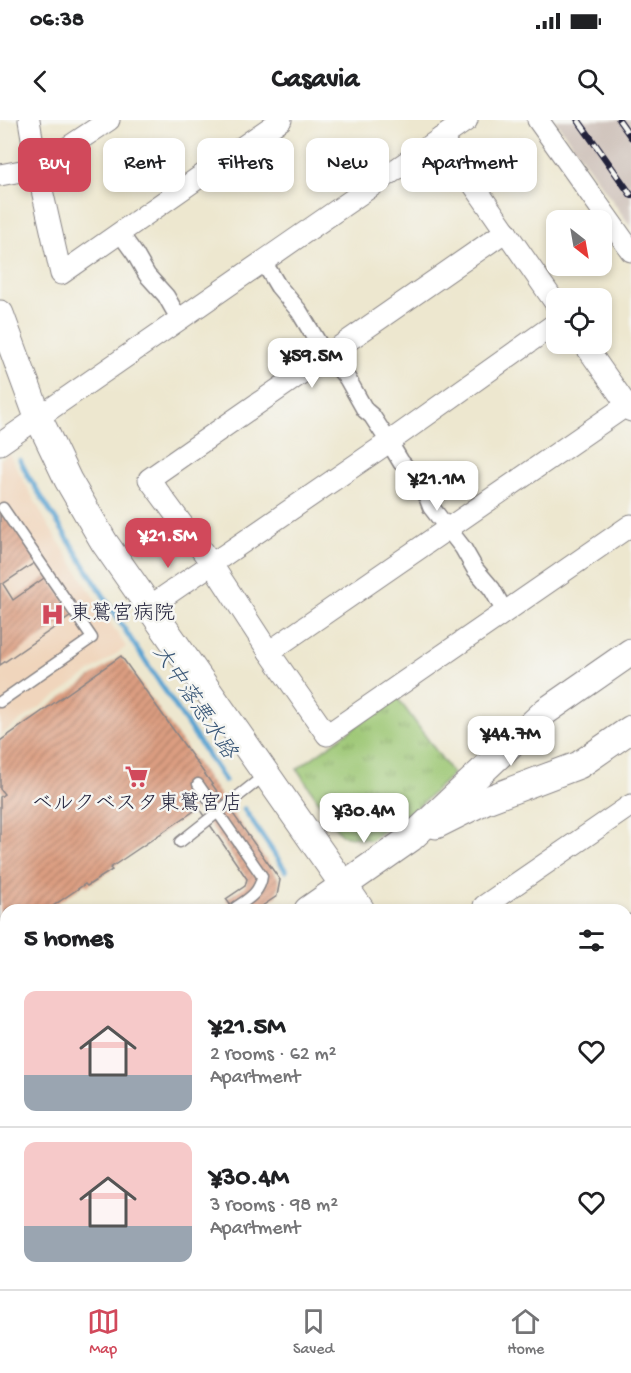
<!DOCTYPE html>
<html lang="en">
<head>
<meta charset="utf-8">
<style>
  body { margin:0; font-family:"Gochi Hand","Klee One",sans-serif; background:#f2f2f2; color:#202124; height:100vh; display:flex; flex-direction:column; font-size:22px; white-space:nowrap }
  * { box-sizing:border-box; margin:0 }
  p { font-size:20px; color:#757577 }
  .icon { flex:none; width:33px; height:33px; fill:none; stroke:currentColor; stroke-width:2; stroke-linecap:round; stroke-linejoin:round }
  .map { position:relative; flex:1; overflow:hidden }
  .drawer { position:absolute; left:0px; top:784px; width:632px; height:386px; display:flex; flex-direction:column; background:#fff; border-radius:18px 18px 0 0; box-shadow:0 3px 9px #0003 }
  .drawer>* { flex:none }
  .hud { position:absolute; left:18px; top:18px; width:596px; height:54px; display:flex; gap:12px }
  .needle { width:39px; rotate:149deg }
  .fabs { position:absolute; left:546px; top:90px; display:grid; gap:12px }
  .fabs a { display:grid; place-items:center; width:66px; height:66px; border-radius:12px; background:#fff; box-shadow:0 3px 9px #0003; font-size:30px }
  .price { position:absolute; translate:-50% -51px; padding:0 14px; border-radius:12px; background:#fff; color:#222; font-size:20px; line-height:39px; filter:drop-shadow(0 2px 3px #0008) }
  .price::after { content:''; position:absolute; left:50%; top:36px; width:18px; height:14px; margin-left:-9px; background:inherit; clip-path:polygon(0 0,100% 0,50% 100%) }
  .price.current { background:#d1495b; color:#fff }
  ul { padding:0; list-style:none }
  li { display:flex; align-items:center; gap:18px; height:150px; padding:0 24px }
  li+li { border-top:2px solid #e0e0e0 }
  li span { display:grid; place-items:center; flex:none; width:168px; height:120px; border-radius:12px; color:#555 }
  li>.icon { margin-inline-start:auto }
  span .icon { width:72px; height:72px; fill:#fffc; stroke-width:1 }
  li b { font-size:26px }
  h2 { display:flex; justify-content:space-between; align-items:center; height:72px; padding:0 24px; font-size:26px }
  .tag { padding:0 21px; border-radius:12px; background:#fff; box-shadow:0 3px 9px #0003; font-size:21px; line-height:54px }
  .tag.current { background:#d1495b; color:#fff }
  .status { display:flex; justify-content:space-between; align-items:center; height:42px; padding:0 30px; background:#fff; direction:ltr }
  .status svg { height:16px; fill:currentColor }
  header { display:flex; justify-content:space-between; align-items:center; height:78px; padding:0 24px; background:#fff; font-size:27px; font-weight:800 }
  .menu { display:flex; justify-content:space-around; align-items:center; height:84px; border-top:2px solid #e0e0e0; background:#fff; font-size:16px; color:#757577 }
  .menu a { display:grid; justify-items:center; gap:3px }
  .menu .current { color:#d1495b }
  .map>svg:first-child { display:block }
</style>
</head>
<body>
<div class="status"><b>06:38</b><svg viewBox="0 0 49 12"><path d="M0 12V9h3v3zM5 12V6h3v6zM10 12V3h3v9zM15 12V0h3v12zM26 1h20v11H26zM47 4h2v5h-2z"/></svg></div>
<header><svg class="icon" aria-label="back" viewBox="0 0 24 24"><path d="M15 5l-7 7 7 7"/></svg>Casavia<svg class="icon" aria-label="search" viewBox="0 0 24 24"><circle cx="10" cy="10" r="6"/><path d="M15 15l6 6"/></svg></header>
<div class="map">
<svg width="631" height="1169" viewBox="0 0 631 1169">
  <defs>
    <pattern id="park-tufts" width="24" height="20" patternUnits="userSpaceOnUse" patternTransform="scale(1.5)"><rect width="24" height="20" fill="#9dc774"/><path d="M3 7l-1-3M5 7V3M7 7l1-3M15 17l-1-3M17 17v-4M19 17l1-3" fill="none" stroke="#80a160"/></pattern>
    <pattern id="building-hatch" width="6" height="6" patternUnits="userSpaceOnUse" patternTransform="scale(1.5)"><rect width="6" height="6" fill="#dc9e81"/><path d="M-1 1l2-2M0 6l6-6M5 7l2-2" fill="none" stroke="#b2806b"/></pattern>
  </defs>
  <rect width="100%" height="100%" fill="#f6f6f2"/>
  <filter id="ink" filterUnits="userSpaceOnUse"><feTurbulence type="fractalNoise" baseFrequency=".0167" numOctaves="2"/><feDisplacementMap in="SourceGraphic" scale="12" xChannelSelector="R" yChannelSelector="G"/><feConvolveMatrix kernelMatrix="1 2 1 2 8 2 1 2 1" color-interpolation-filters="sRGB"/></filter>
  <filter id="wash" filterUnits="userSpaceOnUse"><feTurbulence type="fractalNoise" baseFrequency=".008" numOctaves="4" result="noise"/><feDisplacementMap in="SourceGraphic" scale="24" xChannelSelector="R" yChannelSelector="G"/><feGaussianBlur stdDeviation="1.35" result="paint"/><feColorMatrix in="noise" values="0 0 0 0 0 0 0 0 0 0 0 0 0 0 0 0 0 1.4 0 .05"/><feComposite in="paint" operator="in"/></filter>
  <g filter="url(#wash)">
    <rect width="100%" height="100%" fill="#ede7cf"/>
    <path fill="#f0d5bc" d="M9,334L48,405L126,527L0,615V340Z"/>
    <path fill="#cec1b9" d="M555,0H631V107Z"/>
    <g fill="url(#park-tufts)" stroke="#607458" stroke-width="1.5">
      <path d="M397,577L453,654L421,684L370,720L341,715L297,649Z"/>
      <path d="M337,1164H502L495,1169H341Z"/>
    </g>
    <g fill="#9dc774" stroke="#607458" stroke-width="1.5">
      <path d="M352,1164H389L392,1169H355Z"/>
      <path d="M402,1164H439L442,1169H406Z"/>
    </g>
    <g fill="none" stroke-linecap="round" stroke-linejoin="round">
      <g stroke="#59a3d1" stroke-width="5">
        <path d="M20,340L27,354L132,521L225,661"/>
        <path d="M244,689L286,751"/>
        <path d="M626,1083L631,1079"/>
      </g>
    </g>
    <g id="blocks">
      <g fill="url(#building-hatch)">
        <path d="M0,387L37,441L3,464L13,480L47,456L74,494L0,545Z"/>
        <path d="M121,536L280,760L277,776L256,790H234L226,779L245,766L247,759L193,680L188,683L194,691L110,748L112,750L87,766L85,764L47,790H6V820L0,824V677L4,674L0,669V621Z"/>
      </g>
    </g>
  </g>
  <g filter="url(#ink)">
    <use href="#blocks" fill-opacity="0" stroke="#888485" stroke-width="1.5"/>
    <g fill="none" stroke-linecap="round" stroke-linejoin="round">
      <defs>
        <g id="service">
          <path d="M0,582L92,518L3,388"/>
          <path d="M198,664L262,756C260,773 248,779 235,788"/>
          <path d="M180,722L265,655"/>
        </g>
        <g id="pedestrian">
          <path d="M119,112L135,134L147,155L166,176L174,190"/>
          <path d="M269,151L278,166L299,191L320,226L347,258L365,290L372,296L389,322L401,342L411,353L426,374L431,387L463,428L475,449L492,469L505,492"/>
        </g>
        <g id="minor">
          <path d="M29,0L37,48L61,154L281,0"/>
          <path d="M538,0L631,131"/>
          <path d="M441,18L556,184"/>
          <path d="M0,55L37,48L109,0"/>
          <path d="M506,111L149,359L211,443L269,532L327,615L631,405"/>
          <path d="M584,224L631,291"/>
          <path d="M0,324L467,0"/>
          <path d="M149,487L389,322L556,203"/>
          <path d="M269,532L627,285"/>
          <path d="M487,790L484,786L631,685"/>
          <path d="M626,808L631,805"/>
          <path d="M626,927L631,924"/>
          <path d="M626,1060L631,1056"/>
          <path d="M626,1106L631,1102"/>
          <path d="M0,1152L6,1148"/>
          <path d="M158,1169L166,1164"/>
        </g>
        <g id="tertiary">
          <path d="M0,194L38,297L68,360L104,422L361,790"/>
          <path d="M436,705L484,681L579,645L631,609"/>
          <path d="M308,790L411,718L546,591L631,532"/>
          <path d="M0,1001L6,997"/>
        </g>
      </defs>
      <use href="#service" stroke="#888485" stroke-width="13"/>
      <use href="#pedestrian" stroke="#888485" stroke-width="19"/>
      <use href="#minor" stroke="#888485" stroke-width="23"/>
      <use href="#tertiary" stroke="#888485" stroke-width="29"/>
      <use href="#service" stroke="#fff" stroke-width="10"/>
      <use href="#pedestrian" stroke="#fff" stroke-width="16"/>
      <use href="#minor" stroke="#fff" stroke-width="21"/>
      <use href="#tertiary" stroke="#fff" stroke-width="27"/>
      <defs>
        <g id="rail">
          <path d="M578,0L631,75"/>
          <path d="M619,0L631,17"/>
        </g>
      </defs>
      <use href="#rail" stroke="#22223b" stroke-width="7"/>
      <use href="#rail" stroke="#f6f6f2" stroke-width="4.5" stroke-dasharray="14" stroke-linecap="butt"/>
    </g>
  </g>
  <defs>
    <symbol id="hospital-bare" viewBox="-9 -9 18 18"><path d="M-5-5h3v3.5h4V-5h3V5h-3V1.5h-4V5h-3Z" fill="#d1495b" stroke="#f6f6f2" stroke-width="2.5" paint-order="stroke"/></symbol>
    <symbol id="supermarket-bare" viewBox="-9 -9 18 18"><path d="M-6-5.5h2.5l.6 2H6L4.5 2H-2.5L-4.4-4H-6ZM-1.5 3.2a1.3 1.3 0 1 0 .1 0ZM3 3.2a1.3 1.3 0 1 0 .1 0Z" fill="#d1495b" stroke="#f6f6f2" stroke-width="2.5" paint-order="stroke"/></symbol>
  </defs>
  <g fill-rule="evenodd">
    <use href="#hospital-bare" x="36" y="478" width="33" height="33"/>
    <use href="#supermarket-bare" x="120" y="640" width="33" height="33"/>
  </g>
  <g text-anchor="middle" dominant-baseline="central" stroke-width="5" stroke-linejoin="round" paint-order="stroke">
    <g font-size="21" fill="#22223b" stroke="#f6f6f2" text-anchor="start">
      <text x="70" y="495">東鷲宮病院</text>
      <text x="137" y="685" text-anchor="middle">ベルクベスタ東鷲宮店</text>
    </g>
    <g font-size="22" font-style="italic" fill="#385677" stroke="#f6f6f2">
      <text transform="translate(193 583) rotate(56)">大中落悪水路</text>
    </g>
  </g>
</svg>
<div class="fabs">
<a><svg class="needle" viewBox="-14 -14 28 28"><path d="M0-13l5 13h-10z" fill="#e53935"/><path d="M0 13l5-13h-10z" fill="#757577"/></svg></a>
<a><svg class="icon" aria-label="locate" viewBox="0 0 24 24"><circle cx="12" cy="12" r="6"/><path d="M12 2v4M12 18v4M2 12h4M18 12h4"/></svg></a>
</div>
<b class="price" style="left:312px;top:269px">¥59.5M</b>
<b class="price" style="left:437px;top:392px">¥21.1M</b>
<b class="price current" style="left:168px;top:449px">¥21.5M</b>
<b class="price" style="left:511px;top:647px">¥44.7M</b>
<b class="price" style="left:364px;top:724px">¥30.4M</b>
<div class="hud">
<a class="tag current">Buy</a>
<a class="tag">Rent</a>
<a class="tag">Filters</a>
<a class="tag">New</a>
<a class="tag">Apartment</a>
</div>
<section class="drawer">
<h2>5 homes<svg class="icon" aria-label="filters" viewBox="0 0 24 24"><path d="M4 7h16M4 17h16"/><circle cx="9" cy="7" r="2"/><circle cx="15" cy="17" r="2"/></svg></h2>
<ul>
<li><span style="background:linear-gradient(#f6c9c9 70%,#9aa5b1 0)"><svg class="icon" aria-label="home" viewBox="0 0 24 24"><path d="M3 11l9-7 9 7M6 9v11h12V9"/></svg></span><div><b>¥21.5M</b><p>2 rooms · 62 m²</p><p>Apartment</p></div><svg class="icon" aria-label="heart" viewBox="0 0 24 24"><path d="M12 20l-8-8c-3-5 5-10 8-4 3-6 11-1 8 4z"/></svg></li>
<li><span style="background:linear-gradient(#f6c9c9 70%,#9aa5b1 0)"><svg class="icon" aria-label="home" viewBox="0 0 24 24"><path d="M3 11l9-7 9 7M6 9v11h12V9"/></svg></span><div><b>¥30.4M</b><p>3 rooms · 98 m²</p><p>Apartment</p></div><svg class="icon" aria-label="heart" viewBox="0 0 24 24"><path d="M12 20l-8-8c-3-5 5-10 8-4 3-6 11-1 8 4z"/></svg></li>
</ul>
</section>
</div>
<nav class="menu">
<a class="current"><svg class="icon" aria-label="map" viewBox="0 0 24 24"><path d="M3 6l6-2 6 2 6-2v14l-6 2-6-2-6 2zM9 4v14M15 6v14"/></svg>Map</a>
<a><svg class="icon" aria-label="saved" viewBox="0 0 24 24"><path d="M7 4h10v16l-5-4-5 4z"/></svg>Saved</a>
<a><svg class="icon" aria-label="home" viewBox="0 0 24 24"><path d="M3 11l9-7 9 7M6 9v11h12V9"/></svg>Home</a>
</nav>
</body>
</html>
